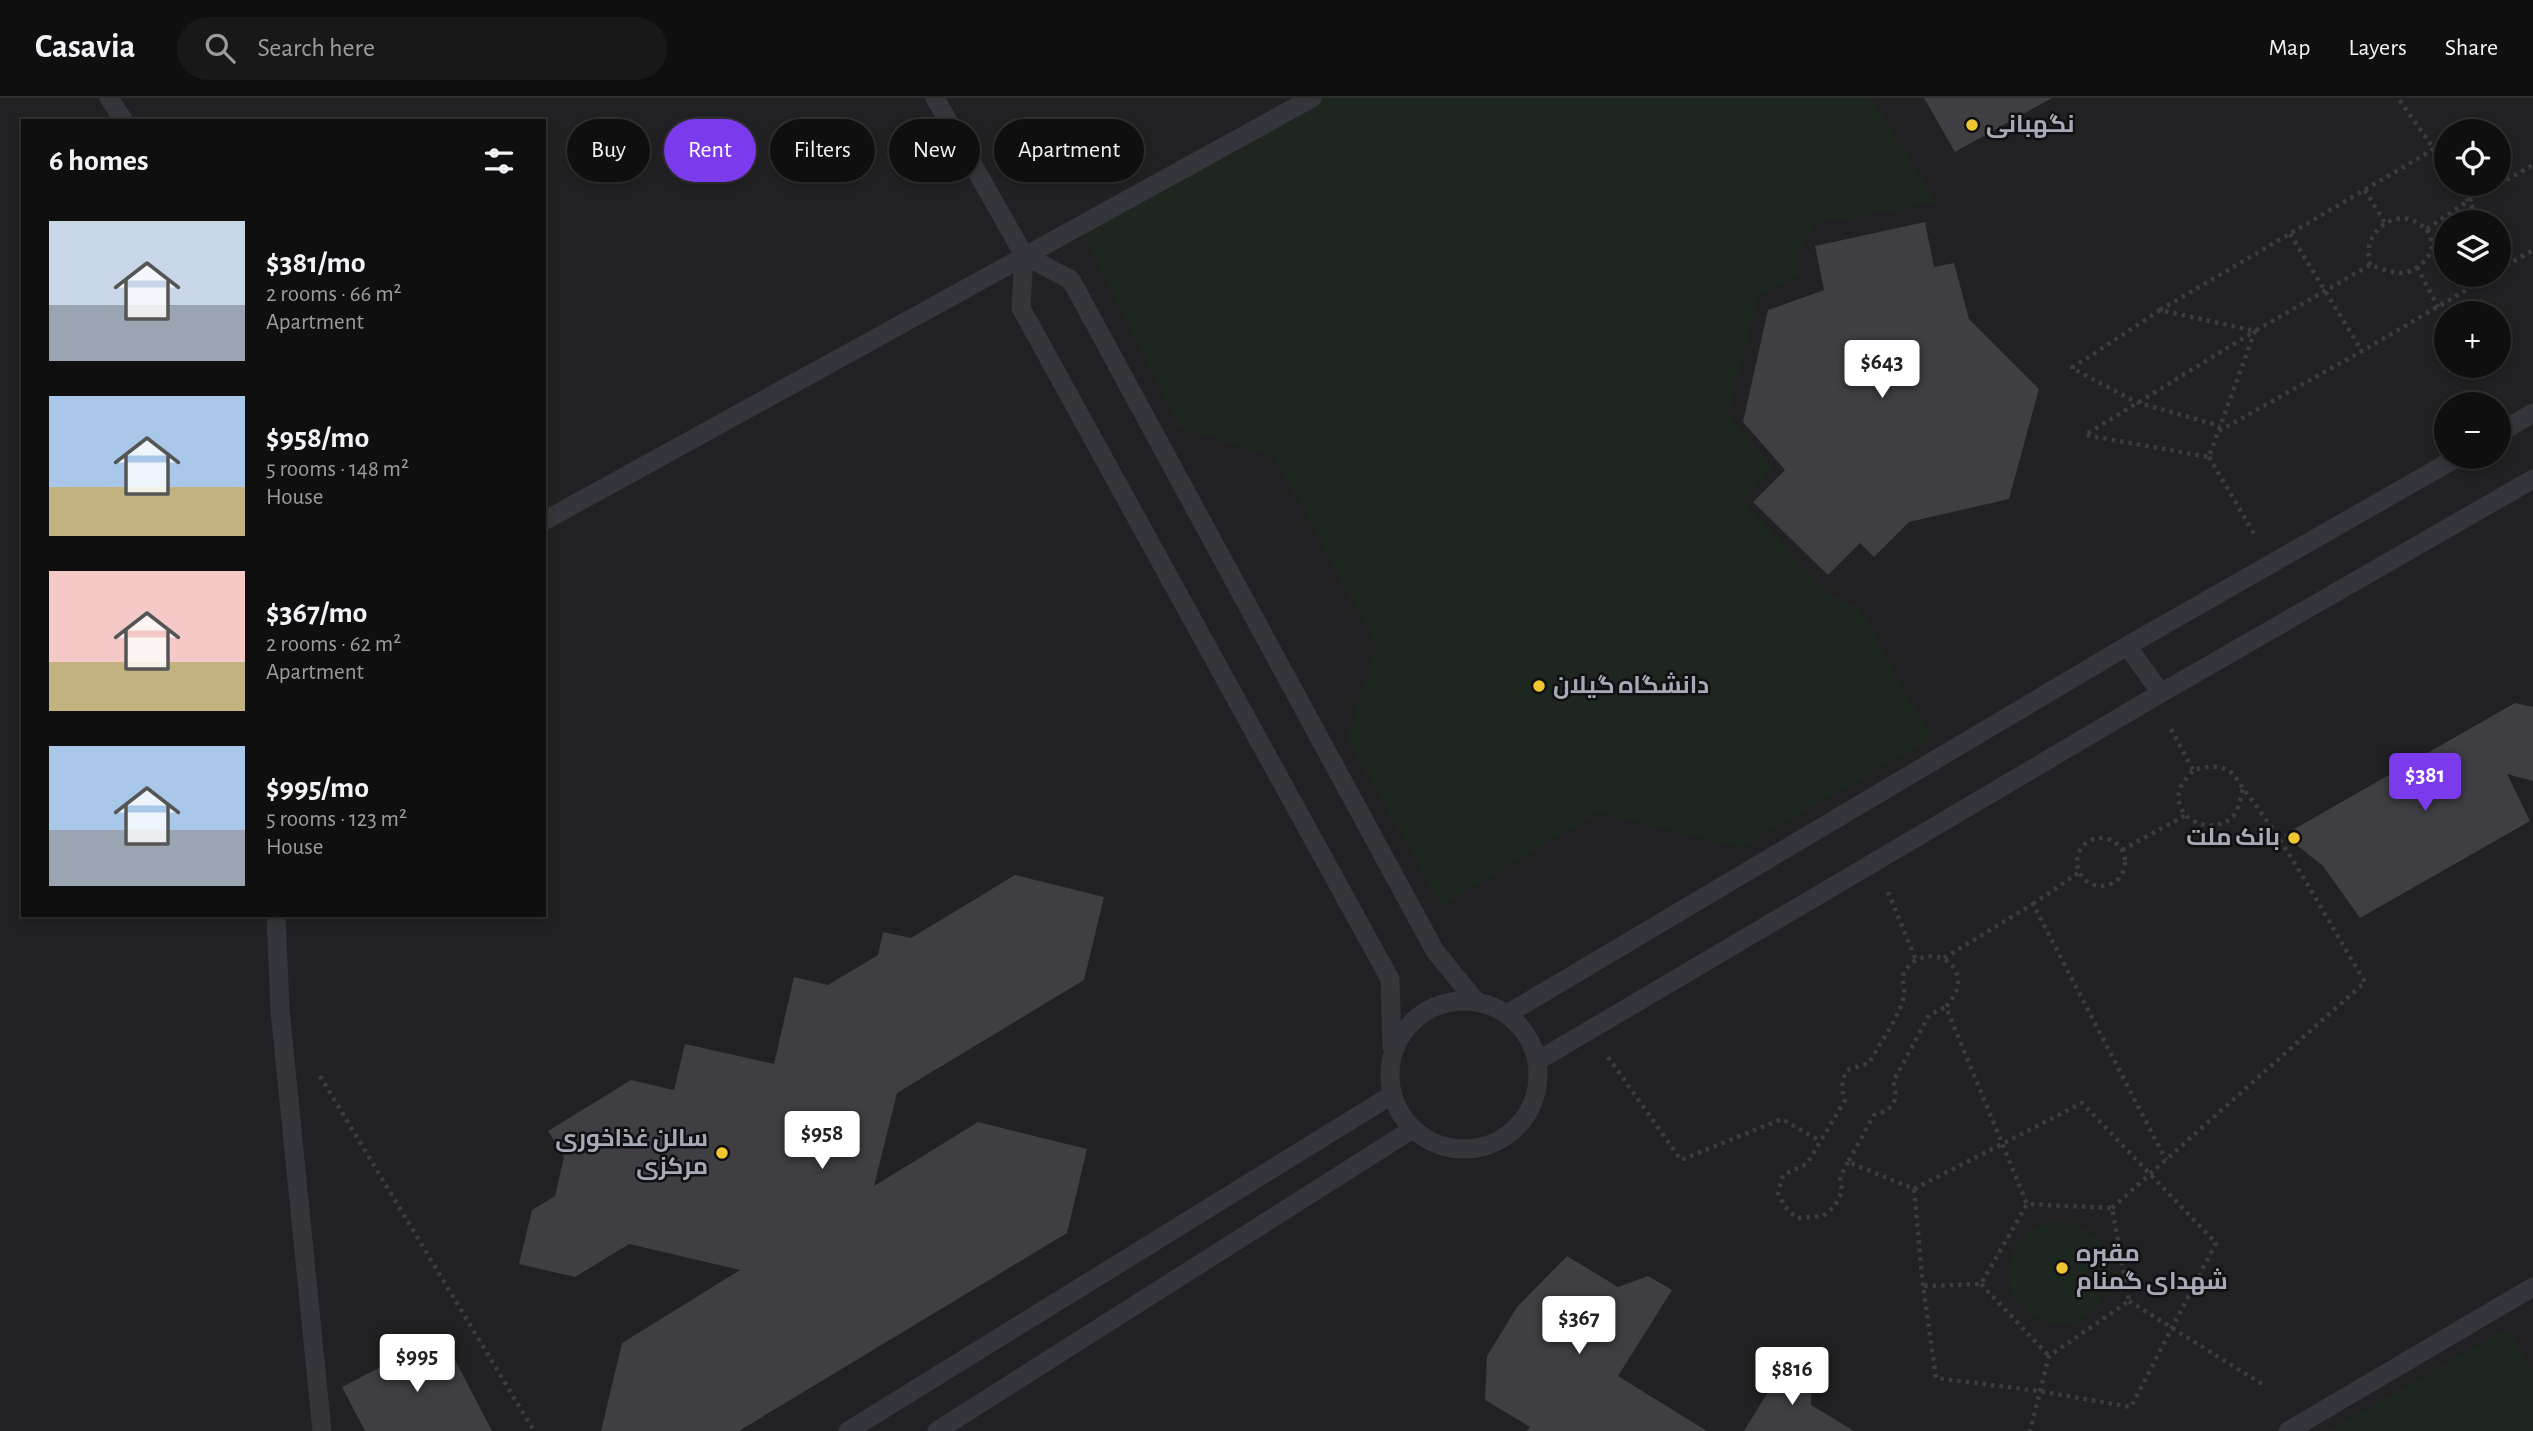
<!DOCTYPE html>
<html lang="en">
<head>
<meta charset="utf-8">
<style>
  body { margin:0; font-family:"Alegreya Sans",Cairo,sans-serif; background:#191819; color:#f1f3f6; height:100vh; display:flex; flex-direction:column; font-size:26px; white-space:nowrap }
  * { box-sizing:border-box; margin:0 }
  p { font-size:23px; color:#9c9c9f }
  .icon { flex:none; width:38px; height:38px; fill:none; stroke:currentColor; stroke-width:2; stroke-linecap:round; stroke-linejoin:round }
  .map { position:relative; flex:1; overflow:hidden }
  .sheet { position:absolute; left:21px; top:21px; width:525px; height:798px; display:flex; flex-direction:column; background:#100f10; border-radius:0px; box-shadow:0 4px 10px #0003,0 0 0 2px #302f30 }
  .sheet>* { flex:none }
  .top-card { position:absolute; left:567px; top:21px; width:665px; height:63px; display:flex; gap:14px }
  .tools { position:absolute; left:2434px; top:21px; display:grid; gap:14px }
  .tools a { display:grid; place-items:center; width:77px; height:77px; border-radius:50%; background:#100f10; box-shadow:0 4px 10px #0003,0 0 0 2px #302f30; font-size:35px }
  .price { position:absolute; translate:-50% -60px; padding:0 16px; border-radius:7px; background:#fff; color:#222; font-size:23px; line-height:46px; filter:drop-shadow(0 2px 4px #0008) }
  .price::after { content:''; position:absolute; left:50%; top:42px; width:21px; height:16px; margin-left:-10px; background:inherit; clip-path:polygon(0 0,100% 0,50% 100%) }
  .price.selected { background:#7c3aed; color:#fff }
  ul { padding:0; list-style:none }
  li { display:flex; align-items:center; gap:21px; height:175px; padding:0 28px }
  li span { display:grid; place-items:center; flex:none; width:196px; height:140px; border-radius:0px; color:#555 }
  li>.icon { margin-inline-start:auto }
  span .icon { width:84px; height:84px; fill:#fffc; stroke-width:1 }
  li b { font-size:30px }
  h2 { display:flex; justify-content:space-between; align-items:center; height:84px; padding:0 28px; font-size:30px }
  .chip { padding:0 24px; border-radius:32px; background:#100f10; box-shadow:0 4px 10px #0003,0 0 0 2px #302f30; font-size:24px; line-height:63px }
  .chip.selected { background:#7c3aed; color:#fff }
  header { display:flex; align-items:center; gap:42px; box-sizing:border-box; height:98px; padding:0 35px; background:#100f10; border-bottom:2px solid #302f30 }
  header strong { font-size:33px }
  nav { display:flex; gap:38px; margin-inline-start:auto; font-size:24px }
  .search { width:490px; height:63px; background:#191819; display:flex; align-items:center; gap:18px; box-sizing:border-box; padding:0 24px; border-radius:38px; color:#9c9c9f; font-size:26px }
  .map>svg:first-child { display:block }
</style>
</head>
<body>
<header>
<strong>Casavia</strong>
<div class="search"><svg class="icon" aria-label="search" viewBox="0 0 24 24"><circle cx="10" cy="10" r="6"/><path d="M15 15l6 6"/></svg>Search here</div>
<nav><a>Map</a><a>Layers</a><a>Share</a></nav>
</header>
<div class="map">
<svg width="2533" height="1333" viewBox="0 0 2533 1333">
  <rect width="100%" height="100%" fill="#151416"/>
  <path fill="#212023" fill-rule="evenodd" d="M0,0H2533V1333H0ZM23,23H544V817H23ZM2446,33H2499V86H2446ZM2446,124H2499V177H2446ZM2446,215H2499V268H2446ZM2446,306H2499V359H2446Z"/>
  <g fill="#1e2620">
    <path d="M1312,0H1872L1937,105L1814,126L1798,157L1802,177L1760,196L1728,316L1773,369L1744,403L1829,496L1861,512L1920,619L1934,640L1740,750L1598,715L1441,808L1346,640L1376,548L1274,359L1179,330L1078,128Z"/>
    <circle cx="2059" cy="1175" r="51"/>
    <path d="M2507,1230L2533,1271V1333H2328Z"/>
  </g>
  <g fill="#3f3e43">
    <path d="M1924,0H2052L1955,54Z"/>
    <path d="M1925,124L1934,169L1954,165L1969,221L2039,291L2009,401L1909,424L1874,459L1860,445L1828,477L1753,404L1785,372L1743,324L1768,212L1824,192L1815,148Z"/>
    <path d="M2515,605L2533,609V683L2507,676L2530,723L2360,820L2323,768L2284,737Z"/>
    <path d="M1015,777L1104,799L1084,882L897,995L874,1088L978,1024L1087,1051L1067,1135L739,1333H601L622,1245L740,1172L629,1146L575,1179L519,1166L532,1112L555,1098L564,1059L548,1033L631,982L674,992L685,946L774,966L794,879L828,887L878,857L883,834L911,840Z"/>
    <path d="M1567,1158L1618,1189L1648,1178L1672,1192L1618,1278L1707,1333H1527L1530,1329L1485,1302L1487,1258L1517,1209Z"/>
    <path d="M442,1237L492,1333H365L342,1289Z"/>
    <path d="M1787,1263L1811,1279V1307L1854,1333H1744Z"/>
  </g>
  <g fill="none" stroke-linecap="round" stroke-linejoin="round">
    <g stroke="#3b3c42" stroke-width="4.5" stroke-dasharray="3.5 5" stroke-linecap="butt">
      <path d="M2434,51L2446,69"/>
      <path d="M2457,86L2482,124"/>
      <path d="M2365,92L2385,125"/>
      <path d="M2427,131L2468,103L2533,67"/>
      <path d="M2290,136L2362,253"/>
      <path d="M2499,151L2509,167"/>
      <path d="M2370,167C2369,161 2368,155 2369,149C2372,131 2393,115 2412,122C2417,124 2422,128 2427,131C2428,135 2432,142 2432,147C2432,160 2414,175 2402,175C2390,175 2380,170 2370,167L2255,233L2160,212L2434,51L2398,0"/>
      <path d="M2417,169L2438,209"/>
      <path d="M2499,172L2533,152"/>
      <path d="M2160,212L2072,270L2136,304L2220,328"/>
      <path d="M2255,233L2209,359L2085,337Z"/>
      <path d="M2219,333L2362,253L2492,177"/>
      <path d="M2209,359L2256,439"/>
      <path d="M2171,631L2193,672"/>
      <circle cx="2101" cy="764" r="24"/>
      <path d="M2122,752L2186,717"/>
      <path d="M1888,794L1916,862"/>
      <path d="M2033,806L2078,775"/>
      <path d="M1944,860L2033,806L2166,1062"/>
      <path d="M1608,959L1681,1062L1782,1021L1820,1043"/>
      <path d="M320,978L534,1333"/>
      <path d="M1848,1064L1840,1079L1842,1093L1835,1108L1823,1118L1797,1120L1785,1109L1778,1095L1783,1077L1807,1066L1845,1002C1841,990 1842,983 1847,972L1869,965C1879,946 1902,916 1904,896C1905,885 1899,880 1907,870C1924,847 1965,860 1957,891C1956,897 1950,903 1946,909L2027,1106"/>
      <path d="M1914,1091L2082,1005L2216,1145L2131,1309L2039,1293L1936,1280L1923,1188L1981,1186L2027,1106L2112,1110L2129,1203L2049,1258L2030,1333"/>
      <path d="M2112,1110L2365,884C2326,820 2291,752 2245,693C2239,686 2237,678 2229,673C2217,666 2205,669 2193,672C2189,678 2182,684 2180,691C2170,722 2215,740 2234,717C2239,710 2241,699 2243,690"/>
      <path d="M1981,1186L2049,1258"/>
      <path d="M1923,1188L1914,1091L1848,1064L1874,1017C1892,1013 1900,1002 1893,984L1929,917L1946,909"/>
      <path d="M2129,1203L2265,1288"/>
    </g>
    <g stroke="#35363b" stroke-width="19">
      <path d="M109,0L124,23"/>
      <path d="M935,0L1024,157"/>
      <path d="M2499,335L2533,315"/>
      <path d="M544,423L1312,0"/>
      <path d="M2127,548L2161,595"/>
      <path d="M276,817L280,912L322,1333"/>
      <circle cx="1464" cy="977" r="74"/>
      <path d="M1509,915L2127,548L2458,359"/>
      <path d="M1392,948L1390,881L1021,210L1024,157L1071,182L1435,853L1474,901"/>
      <path d="M1539,962L2161,595L2533,381"/>
      <path d="M848,1333L1390,998"/>
      <path d="M937,1333L1411,1032"/>
      <path d="M2288,1333L2533,1189"/>
    </g>
  </g>
  <g fill="#f1c731" stroke="#100f11" stroke-width="2.5">
    <circle cx="1972" cy="27" r="7"/>
    <circle cx="1539" cy="588" r="7"/>
    <circle cx="2294" cy="740" r="7"/>
    <circle cx="722" cy="1055" r="7"/>
    <circle cx="2062" cy="1170" r="7"/>
  </g>
  <g text-anchor="middle" dominant-baseline="central" stroke-width="5" stroke-linejoin="round" paint-order="stroke">
    <g font-size="24" font-weight="bold" fill="#a6a9b6" stroke="#100f11" text-anchor="start">
      <text x="1986" y="27">نگهبانی</text>
      <text x="1553" y="588">دانشگاه گیلان</text>
      <text x="2280" y="740" text-anchor="end">بانک ملت</text>
      <text x="708" y="1041" text-anchor="end">سالن غذاخوری<tspan x="708" dy="28">مرکزی</tspan></text>
      <text x="2076" y="1156">مقبره<tspan x="2076" dy="28">شهدای گمنام</tspan></text>
    </g>
  </g>
</svg>
<div class="tools">
<a><svg class="icon" aria-label="locate" viewBox="0 0 24 24"><circle cx="12" cy="12" r="6"/><path d="M12 2v4M12 18v4M2 12h4M18 12h4"/></svg></a>
<a><svg class="icon" aria-label="layers" viewBox="0 0 24 24"><path d="M12 4l9 5-9 5-9-5zM3 14l9 5 9-5"/></svg></a>
<a>+</a>
<a>−</a>
</div>
<b class="price" style="left:1882px;top:302px">$643</b>
<b class="price selected" style="left:2425px;top:715px">$381</b>
<b class="price" style="left:822px;top:1073px">$958</b>
<b class="price" style="left:1579px;top:1258px">$367</b>
<b class="price" style="left:417px;top:1296px">$995</b>
<b class="price" style="left:1792px;top:1309px">$816</b>
<div class="top-card">
<a class="chip">Buy</a>
<a class="chip selected">Rent</a>
<a class="chip">Filters</a>
<a class="chip">New</a>
<a class="chip">Apartment</a>
</div>
<section class="sheet">
<h2>6 homes<svg class="icon" aria-label="filters" viewBox="0 0 24 24"><path d="M4 7h16M4 17h16"/><circle cx="9" cy="7" r="2"/><circle cx="15" cy="17" r="2"/></svg></h2>
<ul>
<li><span style="background:linear-gradient(#c9d6e8 60%,#9aa5b1 0)"><svg class="icon" aria-label="home" viewBox="0 0 24 24"><path d="M3 11l9-7 9 7M6 9v11h12V9"/></svg></span><div><b>$381/mo</b><p>2 rooms · 66 m²</p><p>Apartment</p></div></li>
<li><span style="background:linear-gradient(#a9c7e8 65%,#c2b280 0)"><svg class="icon" aria-label="home" viewBox="0 0 24 24"><path d="M3 11l9-7 9 7M6 9v11h12V9"/></svg></span><div><b>$958/mo</b><p>5 rooms · 148 m²</p><p>House</p></div></li>
<li><span style="background:linear-gradient(#f6c9c9 65%,#c2b280 0)"><svg class="icon" aria-label="home" viewBox="0 0 24 24"><path d="M3 11l9-7 9 7M6 9v11h12V9"/></svg></span><div><b>$367/mo</b><p>2 rooms · 62 m²</p><p>Apartment</p></div></li>
<li><span style="background:linear-gradient(#a9c7e8 60%,#9aa5b1 0)"><svg class="icon" aria-label="home" viewBox="0 0 24 24"><path d="M3 11l9-7 9 7M6 9v11h12V9"/></svg></span><div><b>$995/mo</b><p>5 rooms · 123 m²</p><p>House</p></div></li>
</ul>
</section>
</div>
</body>
</html>
